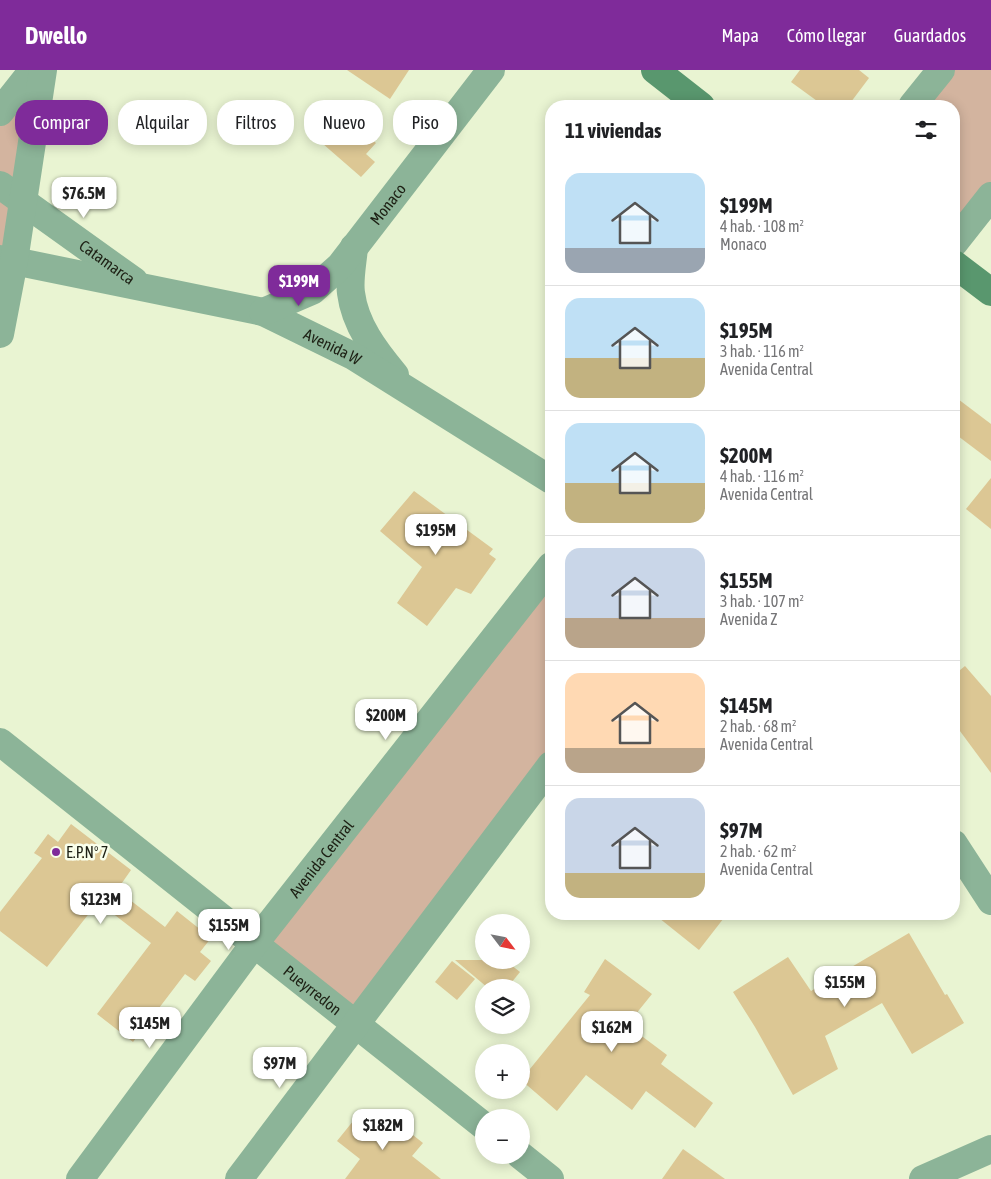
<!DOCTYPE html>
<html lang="es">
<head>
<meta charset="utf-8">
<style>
  body { margin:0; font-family:"Asap Condensed",sans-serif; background:#f2f2f2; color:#202124; height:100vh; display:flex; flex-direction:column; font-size:19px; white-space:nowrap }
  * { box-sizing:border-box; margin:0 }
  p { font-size:16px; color:#757577 }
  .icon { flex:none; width:28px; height:28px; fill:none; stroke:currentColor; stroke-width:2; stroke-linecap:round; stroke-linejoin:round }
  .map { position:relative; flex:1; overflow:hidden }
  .panel { position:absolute; left:545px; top:30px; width:415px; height:820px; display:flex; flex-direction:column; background:#fff; border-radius:20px; box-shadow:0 2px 12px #0003 }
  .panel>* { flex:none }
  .hud { position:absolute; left:15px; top:30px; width:455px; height:45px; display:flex; gap:10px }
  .needle { width:32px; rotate:122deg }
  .controls { position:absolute; left:475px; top:844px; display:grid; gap:10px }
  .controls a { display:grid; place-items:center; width:55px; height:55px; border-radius:50%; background:#fff; box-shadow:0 2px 12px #0003; font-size:25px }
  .price { position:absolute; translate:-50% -42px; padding:0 11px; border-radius:10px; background:#fff; color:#222; font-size:16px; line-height:32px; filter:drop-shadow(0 1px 2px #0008) }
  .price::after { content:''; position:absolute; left:50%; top:30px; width:15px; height:11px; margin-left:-8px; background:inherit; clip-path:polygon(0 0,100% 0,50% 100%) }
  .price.active { background:#7f2b9a; color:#fff }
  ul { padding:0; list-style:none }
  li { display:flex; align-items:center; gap:15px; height:125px; padding:0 20px }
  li+li { border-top:1px solid #e0e0e0 }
  li span { display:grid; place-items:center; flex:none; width:140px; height:100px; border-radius:15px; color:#555 }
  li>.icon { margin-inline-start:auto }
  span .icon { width:60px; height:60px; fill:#fffc; stroke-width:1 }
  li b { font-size:21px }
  h2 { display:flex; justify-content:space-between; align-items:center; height:60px; padding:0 20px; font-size:21px }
  .chip { padding:0 18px; border-radius:20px; background:#fff; box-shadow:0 2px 12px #0003; font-size:18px; line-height:45px }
  .chip.active { background:#7f2b9a; color:#fff }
  header { display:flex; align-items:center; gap:30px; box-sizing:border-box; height:70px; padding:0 25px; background:#7f2b9a; color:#fff }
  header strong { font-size:24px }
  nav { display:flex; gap:28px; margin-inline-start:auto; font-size:18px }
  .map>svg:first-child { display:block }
</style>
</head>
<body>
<header>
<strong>Dwello</strong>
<nav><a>Mapa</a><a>Cómo llegar</a><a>Guardados</a></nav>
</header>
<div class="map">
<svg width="991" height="1109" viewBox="0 0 991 1109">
  <rect width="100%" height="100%" fill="#e9f4d2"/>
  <g fill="#d3b49f">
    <path d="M43,0L0,189V42Z"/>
    <path d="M941,0H991V126L954,173V36H912Z"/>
    <path d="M551,496V695L356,954L254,874Z"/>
  </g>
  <g fill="#dcc794">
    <path d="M347,0H409L390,29Z"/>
    <path d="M800,0H859L869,8L848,36H824L791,12Z"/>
    <path d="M338,40L376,73L366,84L375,92L361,107L315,67Z"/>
    <path d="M954,326L991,354V391L954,363Z"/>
    <path d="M991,408V459L966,439Z"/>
    <path d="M414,421L493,479L489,484L496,489L471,524L456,518L427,556L397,533L422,497L380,461Z"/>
    <path d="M965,596L991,626V703L954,653V605Z"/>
    <path d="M71,754L131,800L117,820L165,857L177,841L211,868L200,882L211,891L195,911L185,904L133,972L97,944L151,873L98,832L47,897L0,861V842L42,788L34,783L48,764L58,772Z"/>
    <path d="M654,844H727L699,880Z"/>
    <path d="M909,863L945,925L947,924L964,953L912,984L882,933L825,966L838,999L793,1025L755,957L733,922L788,887L811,921Z"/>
    <path d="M605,889L652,924L627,955L667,985L661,994L713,1033L695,1058L646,1021L632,1040L586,1005L557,1041L521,1010L590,925L584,922Z"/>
    <path d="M455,890H505L520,902L507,918H488Z"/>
    <path d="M452,891L475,909L457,930L435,912Z"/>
    <path d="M362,1040L386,1060L394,1050L423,1073L412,1086L441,1109H345L360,1089L337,1071Z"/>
    <path d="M683,1079L725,1109H662Z"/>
  </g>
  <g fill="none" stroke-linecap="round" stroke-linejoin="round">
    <g stroke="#8cb498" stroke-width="28">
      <path d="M912,36L941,0"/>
      <path d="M0,42L33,0"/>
      <path id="s1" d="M0,115L134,211"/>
      <path d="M954,173L991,126"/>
      <path d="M354,177C353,191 349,209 351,223C355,255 375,281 395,305"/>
      <path id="s2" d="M0,189L14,191L263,242L353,286L551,410"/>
      <path id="s3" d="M263,242L312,221L340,196L491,0"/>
      <path d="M0,264L14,191L43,0"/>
      <path id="s4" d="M0,672L484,1056"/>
      <path d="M954,774L991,831"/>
      <path d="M520,1085L550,1109"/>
      <path id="s5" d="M80,1109L254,874L551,496"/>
      <path d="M239,1109L551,695"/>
      <path d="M923,1109L991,1079"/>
    </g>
    <g stroke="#59976e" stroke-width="28">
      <path d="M655,0L701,36"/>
      <path d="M954,194L991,222"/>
    </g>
  </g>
  <circle fill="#7f2b9a" stroke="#f9ffeb" stroke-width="2" cx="56" cy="782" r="5"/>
  <g text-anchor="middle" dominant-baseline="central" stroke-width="5" stroke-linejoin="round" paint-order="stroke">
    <g font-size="16" fill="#1d2014" stroke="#f9ffeb">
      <text stroke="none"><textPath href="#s3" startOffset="169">Monaco</textPath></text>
      <text stroke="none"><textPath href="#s1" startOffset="132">Catamarca</textPath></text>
      <text stroke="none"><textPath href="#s2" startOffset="346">Avenida W</textPath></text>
      <text stroke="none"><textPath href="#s5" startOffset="401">Avenida Central</textPath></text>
      <text stroke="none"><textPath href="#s4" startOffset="399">Pueyrredon</textPath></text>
    </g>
    <g font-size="16" fill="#1d2014" stroke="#f9ffeb" text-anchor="start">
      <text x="66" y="782">E.P.N° 7</text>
    </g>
  </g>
</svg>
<div class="controls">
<a><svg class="needle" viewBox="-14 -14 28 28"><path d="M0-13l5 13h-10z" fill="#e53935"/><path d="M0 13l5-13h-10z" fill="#757577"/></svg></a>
<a><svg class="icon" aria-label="layers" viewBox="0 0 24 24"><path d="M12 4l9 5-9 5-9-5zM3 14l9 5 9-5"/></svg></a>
<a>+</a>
<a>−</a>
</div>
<b class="price" style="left:84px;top:149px">$76.5M</b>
<b class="price active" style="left:299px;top:237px">$199M</b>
<b class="price" style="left:436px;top:486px">$195M</b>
<b class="price" style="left:386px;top:671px">$200M</b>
<b class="price" style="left:101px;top:855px">$123M</b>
<b class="price" style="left:229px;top:881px">$155M</b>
<b class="price" style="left:845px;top:938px">$155M</b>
<b class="price" style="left:150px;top:979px">$145M</b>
<b class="price" style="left:612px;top:983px">$162M</b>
<b class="price" style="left:280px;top:1019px">$97M</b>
<b class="price" style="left:383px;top:1081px">$182M</b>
<div class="hud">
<a class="chip active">Comprar</a>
<a class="chip">Alquilar</a>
<a class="chip">Filtros</a>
<a class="chip">Nuevo</a>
<a class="chip">Piso</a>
</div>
<section class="panel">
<h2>11 viviendas<svg class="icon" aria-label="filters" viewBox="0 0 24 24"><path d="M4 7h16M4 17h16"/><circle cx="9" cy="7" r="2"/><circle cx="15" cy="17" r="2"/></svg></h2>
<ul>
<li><span style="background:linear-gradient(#bfe0f5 75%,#9aa5b1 0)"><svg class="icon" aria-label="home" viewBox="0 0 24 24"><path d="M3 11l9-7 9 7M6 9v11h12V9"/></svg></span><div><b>$199M</b><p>4 hab. · 108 m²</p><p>Monaco</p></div></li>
<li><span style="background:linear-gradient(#bfe0f5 60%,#c2b280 0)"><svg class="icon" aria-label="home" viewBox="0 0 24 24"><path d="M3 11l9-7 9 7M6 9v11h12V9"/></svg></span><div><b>$195M</b><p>3 hab. · 116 m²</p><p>Avenida Central</p></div></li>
<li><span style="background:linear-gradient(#bfe0f5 60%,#c2b280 0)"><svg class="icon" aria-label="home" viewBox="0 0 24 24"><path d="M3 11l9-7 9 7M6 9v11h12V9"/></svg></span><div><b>$200M</b><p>4 hab. · 116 m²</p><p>Avenida Central</p></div></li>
<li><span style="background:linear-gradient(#c9d6e8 70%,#b9a48a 0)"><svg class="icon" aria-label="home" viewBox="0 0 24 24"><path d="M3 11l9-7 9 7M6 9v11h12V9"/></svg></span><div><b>$155M</b><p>3 hab. · 107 m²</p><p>Avenida Z</p></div></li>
<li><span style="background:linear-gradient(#ffd9b3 75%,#b9a48a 0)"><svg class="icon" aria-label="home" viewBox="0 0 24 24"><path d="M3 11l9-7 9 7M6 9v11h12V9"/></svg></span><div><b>$145M</b><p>2 hab. · 68 m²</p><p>Avenida Central</p></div></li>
<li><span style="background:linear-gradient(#c9d6e8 75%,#c2b280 0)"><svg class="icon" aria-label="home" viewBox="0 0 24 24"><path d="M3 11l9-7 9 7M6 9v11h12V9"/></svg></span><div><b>$97M</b><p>2 hab. · 62 m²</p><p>Avenida Central</p></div></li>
</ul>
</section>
</div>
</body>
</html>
